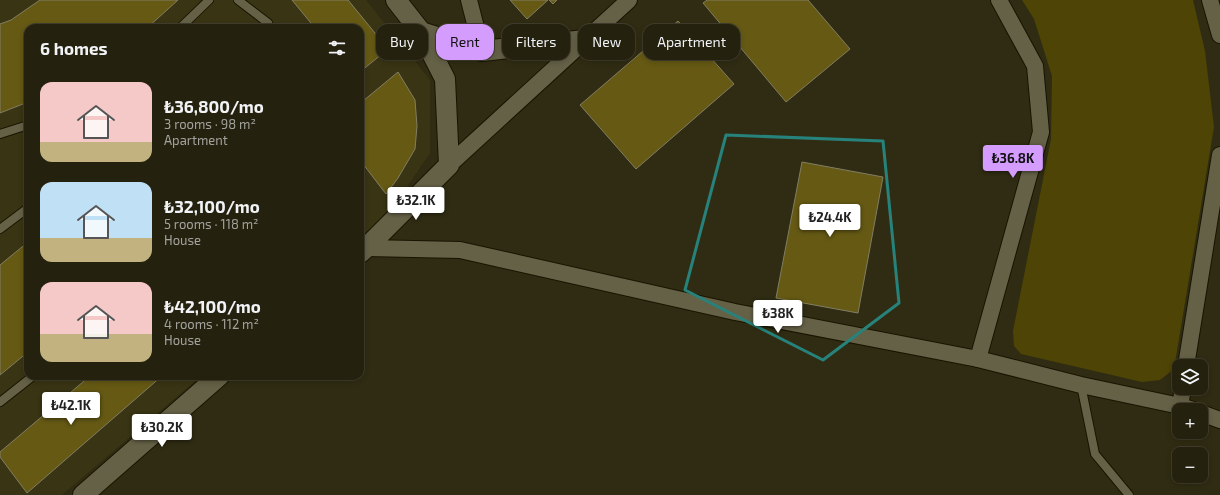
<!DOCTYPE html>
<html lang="en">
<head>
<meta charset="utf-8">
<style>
  body { margin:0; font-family:"Exo 2",sans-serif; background:#302e1c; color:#f1f3f6; height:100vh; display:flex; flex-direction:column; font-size:15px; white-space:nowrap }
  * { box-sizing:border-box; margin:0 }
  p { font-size:13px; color:#a3a39e }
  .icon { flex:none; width:22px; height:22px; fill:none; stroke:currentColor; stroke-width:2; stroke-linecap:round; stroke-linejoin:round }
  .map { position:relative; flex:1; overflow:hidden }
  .side { position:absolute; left:24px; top:24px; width:340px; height:356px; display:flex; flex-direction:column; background:#24210e; border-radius:12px; box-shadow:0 2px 6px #0003,0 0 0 1px #413e2e }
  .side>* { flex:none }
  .banner { position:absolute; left:376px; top:24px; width:380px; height:36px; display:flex; gap:8px }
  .controls { position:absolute; left:1172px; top:359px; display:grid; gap:8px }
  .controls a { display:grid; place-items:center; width:36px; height:36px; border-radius:8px; background:#24210e; box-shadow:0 2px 6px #0003,0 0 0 1px #413e2e; font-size:20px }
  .price { position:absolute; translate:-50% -34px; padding:0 9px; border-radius:4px; background:#fff; color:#222; font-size:13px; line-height:26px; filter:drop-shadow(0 1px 2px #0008) }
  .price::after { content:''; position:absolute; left:50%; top:24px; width:12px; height:9px; margin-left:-6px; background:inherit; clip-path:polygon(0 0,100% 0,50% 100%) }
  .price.on { background:#d49cfc; color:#111 }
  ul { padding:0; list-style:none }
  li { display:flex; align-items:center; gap:12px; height:100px; padding:0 16px }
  li span { display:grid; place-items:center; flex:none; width:112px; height:80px; border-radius:12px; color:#555 }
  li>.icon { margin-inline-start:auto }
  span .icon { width:48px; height:48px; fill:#fffc; stroke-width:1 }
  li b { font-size:17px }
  h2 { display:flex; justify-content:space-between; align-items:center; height:48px; padding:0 16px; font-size:17px }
  .chip { padding:0 14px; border-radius:12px; background:#24210e; box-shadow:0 2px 6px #0003,0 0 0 1px #413e2e; font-size:14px; line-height:36px }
  .chip.on { background:#d49cfc; color:#111 }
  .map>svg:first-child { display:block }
</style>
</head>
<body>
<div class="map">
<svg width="1220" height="495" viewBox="0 0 1220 495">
  <rect width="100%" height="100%" fill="#302c13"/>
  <path fill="#393413" d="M0,0H366L430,80V153L385,219L360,240V28H28V376H201L62,495H0Z"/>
  <path fill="#4d4405" d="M1022,0H1193L1205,51L1214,127L1174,369L1160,380L1142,382L1021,354L1014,346L1013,331L1051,139L1052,76L1034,19Z"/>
  <g fill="#655914" stroke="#827e63">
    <path d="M40,0H178L147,28H28V102L0,113V24L11,20Z"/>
    <path d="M292,0H348L388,49L360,72V28H315Z"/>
    <path d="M510,0H548L527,19Z"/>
    <path d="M549,0H557L553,4Z"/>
    <path d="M707,0H808L850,49L786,102L703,3Z"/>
    <path d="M678,21L734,84L636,169L580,105Z"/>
    <path d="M398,72L415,100L417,126L415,149L398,178L386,194L360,160V127L363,101Z"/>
    <path d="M802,162L883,177L858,313L776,298Z"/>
    <path d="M360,196L365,201L360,205Z"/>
    <path d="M28,242V352L0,375V265Z"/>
    <path d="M90,376H162L27,493L0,457V452Z"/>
  </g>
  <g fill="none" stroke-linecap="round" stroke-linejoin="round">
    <defs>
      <g id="service">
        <path d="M238,0L268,23L262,28"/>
        <path d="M180,28L209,0"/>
        <path d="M0,134L28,125"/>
        <path d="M0,229L28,208"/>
        <path d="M1081,385L1095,454L1129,495"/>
        <path d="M0,402L33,376"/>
      </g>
      <g id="minor">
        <path d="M469,0L482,51"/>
        <path d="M1210,0L1220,35"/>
        <path d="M449,165L629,0"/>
        <path d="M367,248L460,250L735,312L978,359L1081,385L1180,406L1193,410"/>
        <path d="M978,359L1041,132L1035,66L999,0"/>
        <path d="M1186,366L1220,155"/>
        <path d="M1180,406L1183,388"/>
        <path d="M1201,413L1220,420"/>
      </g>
      <g id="tertiary">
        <path d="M421,32L482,51L585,40"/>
        <path d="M360,253L371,243L449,165L445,79L421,32L396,0"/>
        <path d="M83,495L219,376"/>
      </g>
    </defs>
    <use href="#service" stroke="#181400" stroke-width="10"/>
    <use href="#minor" stroke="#181400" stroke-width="18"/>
    <use href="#tertiary" stroke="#181400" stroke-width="22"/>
    <use href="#service" stroke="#656147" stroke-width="8"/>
    <use href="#minor" stroke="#656147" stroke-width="16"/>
    <use href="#tertiary" stroke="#656147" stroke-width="20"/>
  </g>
  <path fill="none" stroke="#26827a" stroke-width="3" stroke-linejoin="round" d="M726,135L883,141L899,303L823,360L685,290Z"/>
</svg>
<div class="controls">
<a><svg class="icon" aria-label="layers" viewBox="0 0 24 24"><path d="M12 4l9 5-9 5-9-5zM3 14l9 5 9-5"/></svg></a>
<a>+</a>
<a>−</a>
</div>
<b class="price on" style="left:1013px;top:179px">₺36.8K</b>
<b class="price" style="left:416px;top:221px">₺32.1K</b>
<b class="price" style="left:830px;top:238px">₺24.4K</b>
<b class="price" style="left:778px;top:334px">₺38K</b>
<b class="price" style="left:71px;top:426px">₺42.1K</b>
<b class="price" style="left:162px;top:448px">₺30.2K</b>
<div class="banner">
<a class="chip">Buy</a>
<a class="chip on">Rent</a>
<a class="chip">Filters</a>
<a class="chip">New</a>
<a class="chip">Apartment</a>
</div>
<section class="side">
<h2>6 homes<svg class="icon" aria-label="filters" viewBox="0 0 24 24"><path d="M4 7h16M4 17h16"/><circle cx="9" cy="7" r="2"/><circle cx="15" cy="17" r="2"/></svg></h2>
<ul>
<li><span style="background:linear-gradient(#f6c9c9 75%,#c2b280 0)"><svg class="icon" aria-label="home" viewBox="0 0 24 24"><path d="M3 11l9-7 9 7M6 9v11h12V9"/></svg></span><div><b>₺36,800/mo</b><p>3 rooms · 98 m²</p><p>Apartment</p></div></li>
<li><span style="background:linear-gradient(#bfe0f5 70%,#c2b280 0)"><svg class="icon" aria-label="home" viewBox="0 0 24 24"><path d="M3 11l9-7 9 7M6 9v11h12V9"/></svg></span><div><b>₺32,100/mo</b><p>5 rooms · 118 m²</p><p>House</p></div></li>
<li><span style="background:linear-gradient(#f6c9c9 65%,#c2b280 0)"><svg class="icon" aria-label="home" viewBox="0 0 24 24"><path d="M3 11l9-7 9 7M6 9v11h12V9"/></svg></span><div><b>₺42,100/mo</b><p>4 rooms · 112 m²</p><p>House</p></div></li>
</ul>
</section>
</div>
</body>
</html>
